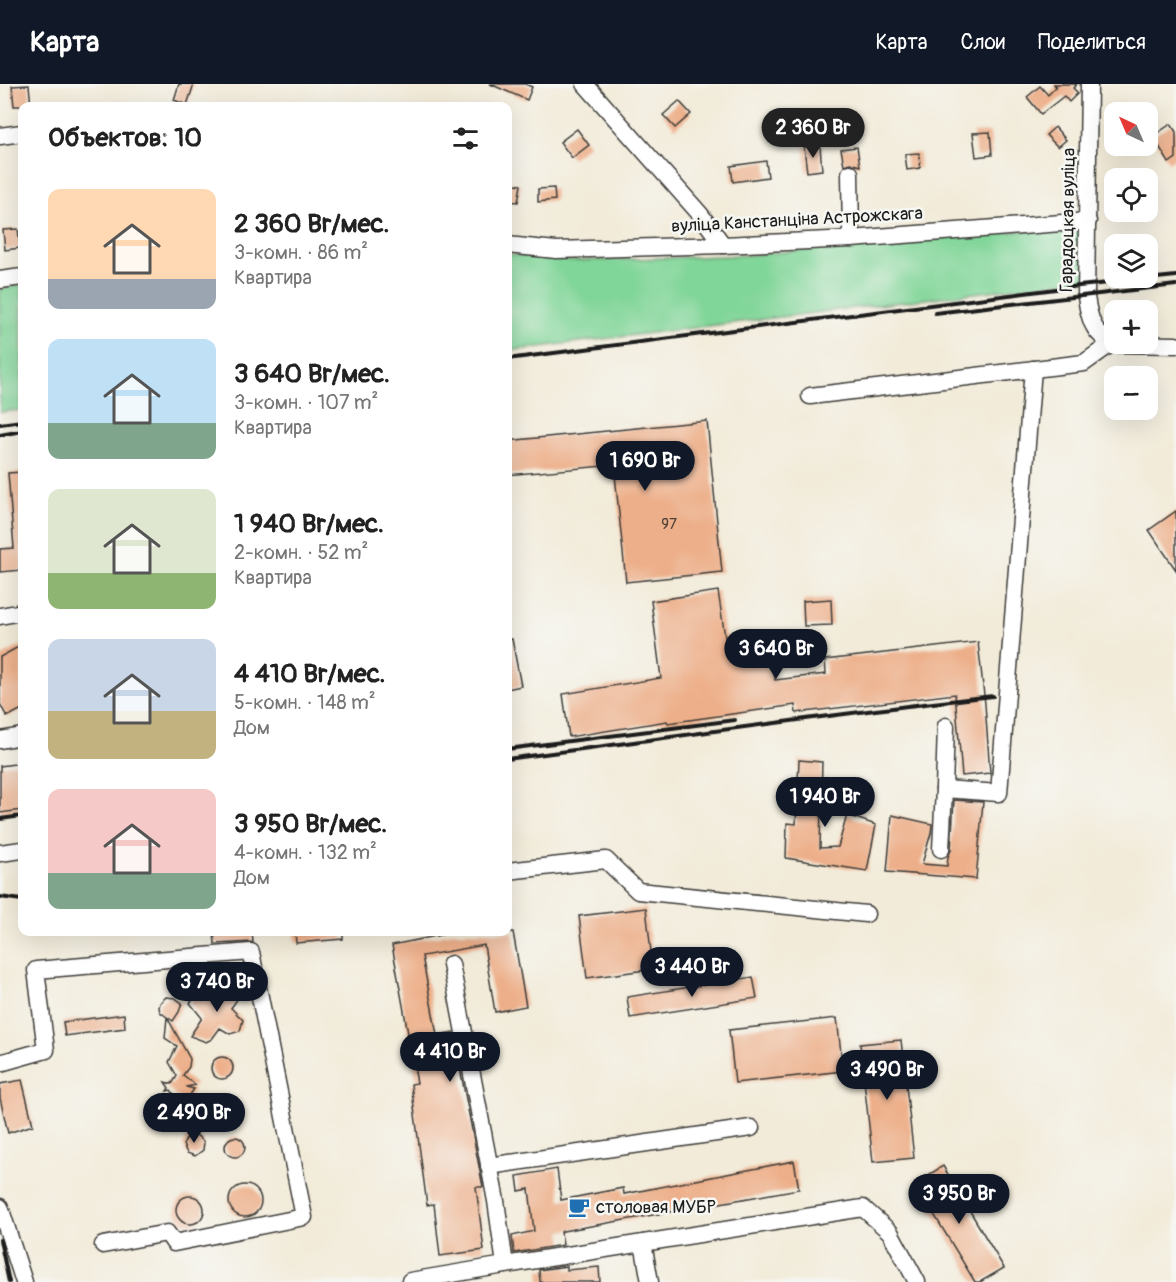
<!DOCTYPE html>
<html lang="ru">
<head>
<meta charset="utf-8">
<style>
  body { margin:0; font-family:Pangolin,sans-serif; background:#f6f6f6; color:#222; height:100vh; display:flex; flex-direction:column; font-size:22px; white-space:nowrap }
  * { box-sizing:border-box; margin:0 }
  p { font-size:20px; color:#767676 }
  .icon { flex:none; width:33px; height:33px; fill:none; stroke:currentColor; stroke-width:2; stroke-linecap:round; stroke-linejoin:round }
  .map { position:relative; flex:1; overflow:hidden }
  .side { position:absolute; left:18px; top:18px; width:494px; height:834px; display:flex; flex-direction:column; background:#fff; border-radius:12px; box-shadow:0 6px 24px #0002 }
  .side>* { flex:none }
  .needle { width:39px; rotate:316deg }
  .fabs { position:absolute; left:1104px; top:18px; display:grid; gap:12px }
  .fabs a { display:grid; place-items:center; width:54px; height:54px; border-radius:12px; background:#fff; box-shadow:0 6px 24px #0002; font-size:30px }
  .price { position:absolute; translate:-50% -51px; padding:0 14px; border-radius:21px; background:#111827; color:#fff; font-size:20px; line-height:39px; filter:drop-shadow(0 2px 3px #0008) }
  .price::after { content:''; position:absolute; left:50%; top:36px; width:18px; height:14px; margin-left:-9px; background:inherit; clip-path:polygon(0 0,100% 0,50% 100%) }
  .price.on { background:#222; color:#fff }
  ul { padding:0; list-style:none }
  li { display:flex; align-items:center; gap:18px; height:150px; padding:0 30px }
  li span { display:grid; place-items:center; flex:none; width:168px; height:120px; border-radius:12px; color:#555 }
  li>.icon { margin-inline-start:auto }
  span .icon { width:72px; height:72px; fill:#fffc; stroke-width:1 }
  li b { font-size:26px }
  h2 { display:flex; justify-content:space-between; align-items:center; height:72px; padding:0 30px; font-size:26px }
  header { display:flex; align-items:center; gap:36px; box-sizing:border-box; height:84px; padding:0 30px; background:#111827; color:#fff }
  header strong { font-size:28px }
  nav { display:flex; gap:33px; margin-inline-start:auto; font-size:21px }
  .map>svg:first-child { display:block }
</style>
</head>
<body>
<header>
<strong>Карта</strong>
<nav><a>Карта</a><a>Слои</a><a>Поделиться</a></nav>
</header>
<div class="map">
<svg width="1176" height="1198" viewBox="0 0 1176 1198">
  <rect width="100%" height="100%" fill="#f6f6f2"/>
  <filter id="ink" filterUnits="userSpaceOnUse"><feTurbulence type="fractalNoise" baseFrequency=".0167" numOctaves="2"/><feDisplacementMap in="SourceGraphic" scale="12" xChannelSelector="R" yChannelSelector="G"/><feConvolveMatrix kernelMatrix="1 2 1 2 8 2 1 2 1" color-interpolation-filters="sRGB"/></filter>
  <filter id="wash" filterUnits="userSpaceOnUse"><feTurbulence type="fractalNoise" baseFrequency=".008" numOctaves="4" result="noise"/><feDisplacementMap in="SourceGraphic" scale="24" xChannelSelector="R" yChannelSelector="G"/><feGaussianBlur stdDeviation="1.35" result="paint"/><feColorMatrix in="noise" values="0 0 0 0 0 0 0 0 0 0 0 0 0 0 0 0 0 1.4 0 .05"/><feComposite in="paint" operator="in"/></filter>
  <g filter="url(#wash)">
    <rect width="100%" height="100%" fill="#f2ebd9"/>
    <g fill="#80d598" stroke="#4e785a" stroke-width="1.5">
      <path d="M1088,144L1087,195L507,267V170L572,177L750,171L985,149Z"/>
      <path d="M22,201V326L0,328V204Z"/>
    </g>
    <g id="blocks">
      <g fill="#edaf89">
        <path d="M179,0H194L187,21L174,16Z"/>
        <path d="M490,0H525L532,3L527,16Z"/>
        <path d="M1054,0H1077L1073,4L1078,9L1069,18L1064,12L1041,30L1027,13L1040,2L1048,11L1056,3Z"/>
        <path d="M29,1L31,22H14L12,2Z"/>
        <path d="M679,17L691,30L675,44L663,31Z"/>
        <path d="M1171,40L1176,48V74L1169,79L1153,52Z"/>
        <path d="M1055,43L1066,56L1058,63L1046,51Z"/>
        <path d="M577,45L589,61L572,74L560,58Z"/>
        <path d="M990,48L992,71L976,73L973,49Z"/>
        <path d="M820,62L822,86L807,88L804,63Z"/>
        <path d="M857,63L860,82L850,79L844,81L841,65Z"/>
        <path d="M919,69L920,84L907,86L905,70Z"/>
        <path d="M766,77L768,93L733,98L731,82Z"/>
        <path d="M510,99L521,101L518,118L507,117Z"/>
        <path d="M554,104L555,116L538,118V105Z"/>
        <path d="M18,145L20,164L5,166L3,146Z"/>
        <path d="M707,337L722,488L626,498L614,381L507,391V357Z"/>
        <path d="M22,388V486L0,488V465L14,464L8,389Z"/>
        <path d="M1176,427V486L1149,446Z"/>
        <path d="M718,507L725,553L768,547L775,596L826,590L825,576L978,558L985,620L990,689L962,692L955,610L796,629L795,621L668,639L667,637L569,653L563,610L661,594L651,517Z"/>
        <path d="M831,515L832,541L804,542L803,517Z"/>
        <path d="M512,555L521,602L507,605V556Z"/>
        <path d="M22,561V625L7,633L0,620V573Z"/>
        <path d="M799,676L822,678L820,764L838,763L847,731L876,741L867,787L786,774L787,739L796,740Z"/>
        <path d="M22,679V726L0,729V682Z"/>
        <path d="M954,716L983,718L976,795L887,788L892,731L932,740L931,749L922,780L947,782L948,773L951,766Z"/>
        <path d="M646,824L653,885L587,894L579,832Z"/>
        <path d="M214,848H252L253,858L215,860Z"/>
        <path d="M295,848H343V855L296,859Z"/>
        <path d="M451,848H513L526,922L495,928L484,861L422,872L437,951L453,948L483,1103H476L484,1166L440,1172L434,1120L427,1121L411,1000L417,999L392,861L451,849Z"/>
        <path d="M753,893L757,914L630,934L627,913Z"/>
        <path d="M229,899L237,903L239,907L238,914L231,924L243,936L240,947L230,950L220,944L212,955L206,958L190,952L202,934L190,919L196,911L204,908L215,911L221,902Z"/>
        <path d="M166,913L175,914L182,919L179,928L173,937L167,933L190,975L189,983L183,991L196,1001L186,1003L194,1005L186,1017L197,1028V1035L190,1044L180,1039L176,1031L184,1016L175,1012L171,1006L167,1007L169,1004L165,998L172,1000L177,992L169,978L177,962L165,954L167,933L160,928L159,923L160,919Z"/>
        <path d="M124,930L125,944L65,952L63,938Z"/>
        <path d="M837,934L843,987L735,999L729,946Z"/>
        <path d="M901,956L914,1074L873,1078L860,960Z"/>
        <circle cx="222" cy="984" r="11"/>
        <path d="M22,996L33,1041L8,1049L0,1014V1000Z"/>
        <circle cx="227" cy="1024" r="11"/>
        <path d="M191,1046L204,1058L203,1066L195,1072L187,1069L183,1061Z"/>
        <circle cx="235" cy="1063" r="10"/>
        <path d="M794,1077L799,1105L563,1147L561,1148L563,1161L514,1169L512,1152L534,1147L529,1105L519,1107L517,1092L557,1085L561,1116L623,1104L624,1110Z"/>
        <path d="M943,1082L1004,1184L980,1198H975L915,1099Z"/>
        <circle cx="245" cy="1117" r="16"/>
        <circle cx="190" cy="1126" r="14"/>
        <path d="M567,1182V1186L599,1183L600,1198H540L539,1186Z"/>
      </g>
    </g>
  </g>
  <g filter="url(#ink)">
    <use href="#blocks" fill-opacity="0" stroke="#3c3b38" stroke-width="1.5"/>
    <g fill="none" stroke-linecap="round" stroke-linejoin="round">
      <defs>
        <g id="minor">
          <path d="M585,0L700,130L723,161"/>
          <path d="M1089,0L1086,213C1089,233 1093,252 1114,259"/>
          <path d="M0,52L22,49"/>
          <path d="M850,89L851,155"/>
          <path d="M507,161L556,166L723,161L851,155L1088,137"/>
          <path d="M0,196L22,193"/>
          <path d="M1119,260L1176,261"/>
          <path d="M810,312L1084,279L1112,259"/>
          <path d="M0,532L22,528"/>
          <path d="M946,642L944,705L999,709L1033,285"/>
          <path d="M0,656L22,652"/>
          <path d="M941,765L944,705"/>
          <path d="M0,769L22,766"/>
          <path d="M507,787L606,776L638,807L866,830"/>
          <path d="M0,979L46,966L36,886L251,868L304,1133L174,1159L167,1149L103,1161"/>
          <path d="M489,1082L751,1044"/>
          <path d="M0,1123L24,1198"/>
          <path d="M643,1159L650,1198"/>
          <path d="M505,1181L863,1124L890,1148L917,1198"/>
          <path d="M410,1197L505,1181L496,1117L451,880"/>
        </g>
      </defs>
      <use href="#minor" stroke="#3c3b38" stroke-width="19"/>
      <use href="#minor" stroke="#fff" stroke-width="16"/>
      <g stroke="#1c1c1c" stroke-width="4">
        <path d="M935,229L1176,201"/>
        <path d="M507,275L1079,202L1176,192"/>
        <path d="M0,340L22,337"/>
        <path d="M0,351L22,347"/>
        <path d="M507,665L735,636"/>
        <path d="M507,675C669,654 830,630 993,612"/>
        <path d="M0,735L22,732"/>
        <path d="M0,813L22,816"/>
        <path d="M0,1156L9,1198"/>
      </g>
    </g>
  </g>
  <defs>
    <symbol id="cafe-bare" viewBox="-9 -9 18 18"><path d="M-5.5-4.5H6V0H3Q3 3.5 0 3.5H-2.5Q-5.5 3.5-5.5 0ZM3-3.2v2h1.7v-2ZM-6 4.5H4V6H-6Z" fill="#1f6fb2" stroke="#f6f6f2" stroke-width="2.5" paint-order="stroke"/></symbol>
  </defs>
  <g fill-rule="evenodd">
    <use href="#cafe-bare" x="564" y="1108" width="30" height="30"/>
  </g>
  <g text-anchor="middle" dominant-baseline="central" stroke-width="5" stroke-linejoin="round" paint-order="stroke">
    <g font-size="15" fill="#504137">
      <text x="669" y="440">97</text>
    </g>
    <g font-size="18" fill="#1c1c1c" stroke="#f6f6f2">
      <text transform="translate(797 136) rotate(-3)">вуліца Канстанціна Астрожскага</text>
      <text transform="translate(1068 136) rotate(-89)">Гарадоцкая вуліца</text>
    </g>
    <g font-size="18" fill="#1c1c1c" stroke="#f6f6f2" text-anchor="start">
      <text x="596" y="1123">столовая МУБР</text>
    </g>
  </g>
</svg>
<div class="fabs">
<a><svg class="needle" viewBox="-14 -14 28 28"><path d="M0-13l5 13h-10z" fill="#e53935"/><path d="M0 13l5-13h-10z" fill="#767676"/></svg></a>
<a><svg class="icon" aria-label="locate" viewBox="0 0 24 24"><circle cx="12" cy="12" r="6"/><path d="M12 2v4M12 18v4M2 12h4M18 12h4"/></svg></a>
<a><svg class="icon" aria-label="layers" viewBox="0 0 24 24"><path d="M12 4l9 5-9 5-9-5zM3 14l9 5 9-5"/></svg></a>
<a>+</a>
<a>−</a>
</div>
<b class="price on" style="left:813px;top:75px">2 360 Br</b>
<b class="price" style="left:645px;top:408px">1 690 Br</b>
<b class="price" style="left:776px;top:596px">3 640 Br</b>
<b class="price" style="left:825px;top:744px">1 940 Br</b>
<b class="price" style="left:692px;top:914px">3 440 Br</b>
<b class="price" style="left:217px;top:929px">3 740 Br</b>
<b class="price" style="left:450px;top:999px">4 410 Br</b>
<b class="price" style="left:887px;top:1017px">3 490 Br</b>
<b class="price" style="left:194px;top:1060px">2 490 Br</b>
<b class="price" style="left:959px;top:1141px">3 950 Br</b>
<section class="side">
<h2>Объектов: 10<svg class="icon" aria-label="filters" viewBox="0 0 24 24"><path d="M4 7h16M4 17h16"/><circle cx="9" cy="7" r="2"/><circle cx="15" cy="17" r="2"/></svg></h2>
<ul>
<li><span style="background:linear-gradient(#ffd9b3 75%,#9aa5b1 0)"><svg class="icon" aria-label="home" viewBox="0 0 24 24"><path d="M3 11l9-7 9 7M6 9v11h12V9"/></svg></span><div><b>2 360 Br/мес.</b><p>3-комн. · 86 m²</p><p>Квартира</p></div></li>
<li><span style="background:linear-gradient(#bfe0f5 70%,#7fa58c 0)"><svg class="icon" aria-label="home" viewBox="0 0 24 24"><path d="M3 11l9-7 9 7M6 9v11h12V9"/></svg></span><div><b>3 640 Br/мес.</b><p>3-комн. · 107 m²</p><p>Квартира</p></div></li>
<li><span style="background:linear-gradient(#dfe7d0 70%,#8fb573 0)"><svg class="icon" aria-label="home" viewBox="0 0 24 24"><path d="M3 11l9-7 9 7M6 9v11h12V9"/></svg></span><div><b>1 940 Br/мес.</b><p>2-комн. · 52 m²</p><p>Квартира</p></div></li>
<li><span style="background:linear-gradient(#c9d6e8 60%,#c2b280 0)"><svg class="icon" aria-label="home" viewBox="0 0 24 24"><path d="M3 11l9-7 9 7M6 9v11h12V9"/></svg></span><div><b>4 410 Br/мес.</b><p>5-комн. · 148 m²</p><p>Дом</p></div></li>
<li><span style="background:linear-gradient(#f6c9c9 70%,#7fa58c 0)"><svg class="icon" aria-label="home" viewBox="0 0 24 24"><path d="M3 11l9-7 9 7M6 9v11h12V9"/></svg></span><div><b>3 950 Br/мес.</b><p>4-комн. · 132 m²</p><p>Дом</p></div></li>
</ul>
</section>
</div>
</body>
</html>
